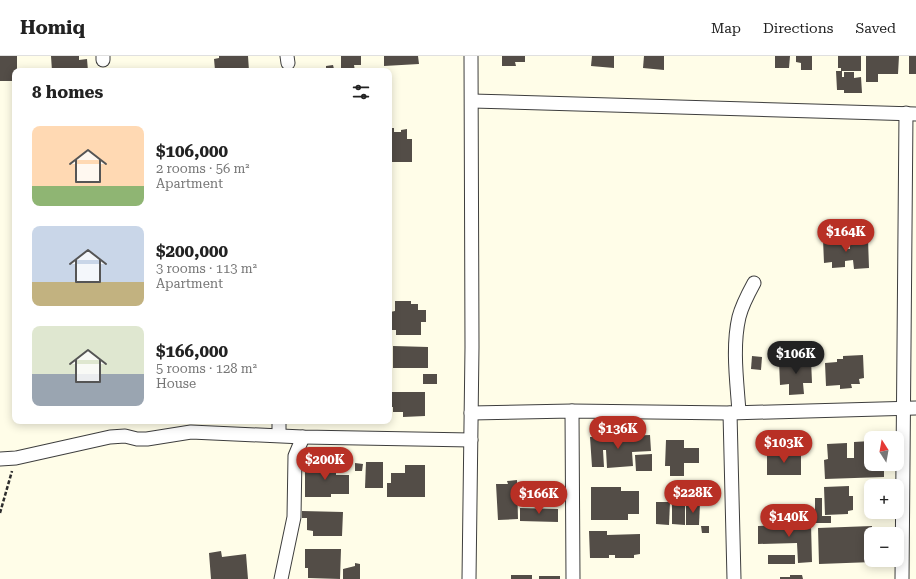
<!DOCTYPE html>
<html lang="en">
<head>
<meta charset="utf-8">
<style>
  body { margin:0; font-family:"Roboto Serif",serif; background:#f2f2f2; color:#222; height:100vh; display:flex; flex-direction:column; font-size:15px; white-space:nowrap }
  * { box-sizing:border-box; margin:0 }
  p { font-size:13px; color:#767676 }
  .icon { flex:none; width:22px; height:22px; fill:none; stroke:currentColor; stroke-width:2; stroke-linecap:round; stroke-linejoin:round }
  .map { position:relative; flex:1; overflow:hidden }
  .sheet { position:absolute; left:12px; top:12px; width:380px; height:356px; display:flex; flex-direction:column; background:#fff; border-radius:8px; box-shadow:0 2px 10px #0003 }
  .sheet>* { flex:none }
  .needle { width:26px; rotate:349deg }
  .tools { position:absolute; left:864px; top:375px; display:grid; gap:8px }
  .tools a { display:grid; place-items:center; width:40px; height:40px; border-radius:8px; background:#fff; box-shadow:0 2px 10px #0003; font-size:20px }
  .price { position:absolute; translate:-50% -34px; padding:0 9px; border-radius:14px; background:#b83025; color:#fff; font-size:13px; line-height:26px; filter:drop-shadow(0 1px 2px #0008) }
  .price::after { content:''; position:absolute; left:50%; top:24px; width:12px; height:9px; margin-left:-6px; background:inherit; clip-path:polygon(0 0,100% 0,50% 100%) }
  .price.on { background:#222; color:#fff }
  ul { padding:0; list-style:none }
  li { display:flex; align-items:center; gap:12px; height:100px; padding:0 20px }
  li span { display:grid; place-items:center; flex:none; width:112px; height:80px; border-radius:8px; color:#555 }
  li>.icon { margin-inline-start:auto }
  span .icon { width:48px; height:48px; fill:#fffc; stroke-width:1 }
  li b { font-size:17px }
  h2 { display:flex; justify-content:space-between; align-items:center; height:48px; padding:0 20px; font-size:17px }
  header { display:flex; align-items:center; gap:24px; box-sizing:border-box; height:56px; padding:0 20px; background:#fff; border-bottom:1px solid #e0e0e0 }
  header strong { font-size:19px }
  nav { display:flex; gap:22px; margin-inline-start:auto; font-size:14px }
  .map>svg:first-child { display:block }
</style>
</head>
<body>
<header>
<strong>Homiq</strong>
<nav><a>Map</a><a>Directions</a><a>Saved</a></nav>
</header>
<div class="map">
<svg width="916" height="523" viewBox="0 0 916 523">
  <rect width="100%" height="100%" fill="#fffde8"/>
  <g fill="#534d47">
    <path d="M0,0H17V15H15V25H0Z"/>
    <path d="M51,0H79V4L87,3L88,15H52Z"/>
    <path d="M219,0H248L249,15H235V12L215,14L214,3L219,2Z"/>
    <path d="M341,0H361V9H354L355,15H341Z"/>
    <path d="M384,0H418L419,8L384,10Z"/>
    <path d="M502,0H525V6H515L516,10H502Z"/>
    <path d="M592,0H614V12L591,10Z"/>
    <path d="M644,0H664V14L643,12Z"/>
    <path d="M775,0H790L789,12H775Z"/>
    <path d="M796,0H812V14H801V7L796,6Z"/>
    <path d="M838,0H861V15H841V12H838Z"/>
    <path d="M866,0H899L898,18H878V26H866Z"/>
    <rect x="909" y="0" width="7" height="18"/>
    <path d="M333,9L334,13L339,12V15H326V10Z"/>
    <path d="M836,15H842V21H844V16H854V22L861,21L862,37H844V34H837Z"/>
    <path d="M389,72H394V76H401V74L407,73V83H412V106H389Z"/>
    <path d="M844,182L845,193H850V184L868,183L869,212L854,213L853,204L845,205V211L832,212V206L824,207L823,183Z"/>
    <path d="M395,245H411V248H418V254H426V266H421V279H396V274H390V256L395,255Z"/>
    <path d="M393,290L428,291V312H393Z"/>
    <path d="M863,299L864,322L859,323L860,328H851L852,332L840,333V329L826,330L825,307L837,306V303H843V300Z"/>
    <path d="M752,300L762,301L761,314L751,313Z"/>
    <path d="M811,303L812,327H803L804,338L789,339V328L780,329L779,305Z"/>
    <rect x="423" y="318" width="14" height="10"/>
    <path d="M390,336H425V360L403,361V356H393V351H390Z"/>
    <rect x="39" y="365" width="20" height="2"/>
    <path d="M650,379L651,395L632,396L633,410L607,412L606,394H603L604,411H592L590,381Z"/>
    <path d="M666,384H684V392H699V407H684V420H670V410H665Z"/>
    <path d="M871,385V408H884V421L825,423L824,404L828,403L827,388L847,387V402H854V386Z"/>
    <path d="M801,397V419H767V398Z"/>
    <path d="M652,398V415H636L635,399Z"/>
    <path d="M314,406H336V419H349V438H331V441H305V410H314Z"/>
    <path d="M366,406H383V432H365Z"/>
    <path d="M355,407L363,408L362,415H355Z"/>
    <path d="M405,409H425V441H387V427H391V417H405Z"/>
    <path d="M517,424L518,463L498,464L496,428H508L507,425Z"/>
    <path d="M849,430V440H853V454L848,455V458L825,459L824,431Z"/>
    <path d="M591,431H621V435H639V458H628V464H591Z"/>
    <path d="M815,442H822V460H831V467H815Z"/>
    <path d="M656,446H670L669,469L656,468Z"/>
    <path d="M672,446H685V469L672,468Z"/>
    <path d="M686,447H700L699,469H686Z"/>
    <path d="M520,452L558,453V466L520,465Z"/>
    <path d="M302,455L343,456L342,480H313V475L307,474V462H302Z"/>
    <path d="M811,468L812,506L798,507L797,487L758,488V470Z"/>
    <path d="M701,470H709V477H702Z"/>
    <path d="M872,470L871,504H873V506L819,508L818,472Z"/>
    <path d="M589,475H607V479L640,478V498L634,499V502H615V499H609V502H590Z"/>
    <path d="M305,493H341L340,523L308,522V512H305Z"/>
    <path d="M221,495L222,501L246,498L248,523H211L209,497Z"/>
    <rect x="768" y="499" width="27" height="9"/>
    <path d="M355,507L360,508V523H343V513L355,510Z"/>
    <rect x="511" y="519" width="21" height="4"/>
    <path d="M790,519H802L803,523H780V521H790Z"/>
    <rect x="539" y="520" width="21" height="3"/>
  </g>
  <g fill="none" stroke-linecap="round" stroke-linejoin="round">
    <defs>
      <g id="street">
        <path d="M103,0V4"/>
        <path d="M287,0L288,7"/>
        <path d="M472,45L916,58"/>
        <path d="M572,355L573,523"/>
        <path d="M739,356C737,326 732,291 739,261C742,249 748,238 754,227"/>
        <path d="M471,357L572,355L730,357L916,352"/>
        <path d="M730,357L734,523"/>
        <path d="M279,365V379"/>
        <path d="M0,403L16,402L110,381L125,380L137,383H147L191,376L303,381L471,384"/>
        <path d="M281,523L294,461L295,400L303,381"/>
        <path d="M469,523L472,291L471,0"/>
        <path d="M902,523L906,57"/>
      </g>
    </defs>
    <use href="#street" stroke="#3e3e3e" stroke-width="15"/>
    <path stroke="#2d2d2d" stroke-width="2.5" stroke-dasharray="4 2" stroke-linecap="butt" d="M0,457L12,415"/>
    <use href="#street" stroke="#fff" stroke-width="13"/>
  </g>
</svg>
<div class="tools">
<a><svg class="needle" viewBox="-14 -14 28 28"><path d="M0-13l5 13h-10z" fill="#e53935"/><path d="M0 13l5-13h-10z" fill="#767676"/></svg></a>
<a>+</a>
<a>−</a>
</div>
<b class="price" style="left:846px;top:197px">$164K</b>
<b class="price on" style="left:796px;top:319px">$106K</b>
<b class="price" style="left:618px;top:394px">$136K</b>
<b class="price" style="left:784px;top:408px">$103K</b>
<b class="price" style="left:325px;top:425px">$200K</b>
<b class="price" style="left:693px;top:458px">$228K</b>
<b class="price" style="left:539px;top:459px">$166K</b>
<b class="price" style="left:789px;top:482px">$140K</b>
<section class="sheet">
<h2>8 homes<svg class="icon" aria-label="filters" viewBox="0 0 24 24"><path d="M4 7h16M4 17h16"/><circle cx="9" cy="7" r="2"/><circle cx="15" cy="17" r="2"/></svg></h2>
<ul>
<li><span style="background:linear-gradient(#ffd9b3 75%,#8fb573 0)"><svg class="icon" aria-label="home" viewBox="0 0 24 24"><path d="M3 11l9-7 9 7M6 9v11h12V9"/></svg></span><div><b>$106,000</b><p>2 rooms · 56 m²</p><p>Apartment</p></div></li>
<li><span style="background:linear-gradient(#c9d6e8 70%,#c2b280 0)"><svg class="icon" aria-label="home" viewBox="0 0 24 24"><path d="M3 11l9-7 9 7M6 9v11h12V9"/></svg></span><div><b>$200,000</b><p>3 rooms · 113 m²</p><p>Apartment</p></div></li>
<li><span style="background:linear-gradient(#dfe7d0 60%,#9aa5b1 0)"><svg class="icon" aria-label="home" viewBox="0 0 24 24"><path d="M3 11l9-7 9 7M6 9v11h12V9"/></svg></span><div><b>$166,000</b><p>5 rooms · 128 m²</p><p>House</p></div></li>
</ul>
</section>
</div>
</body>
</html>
